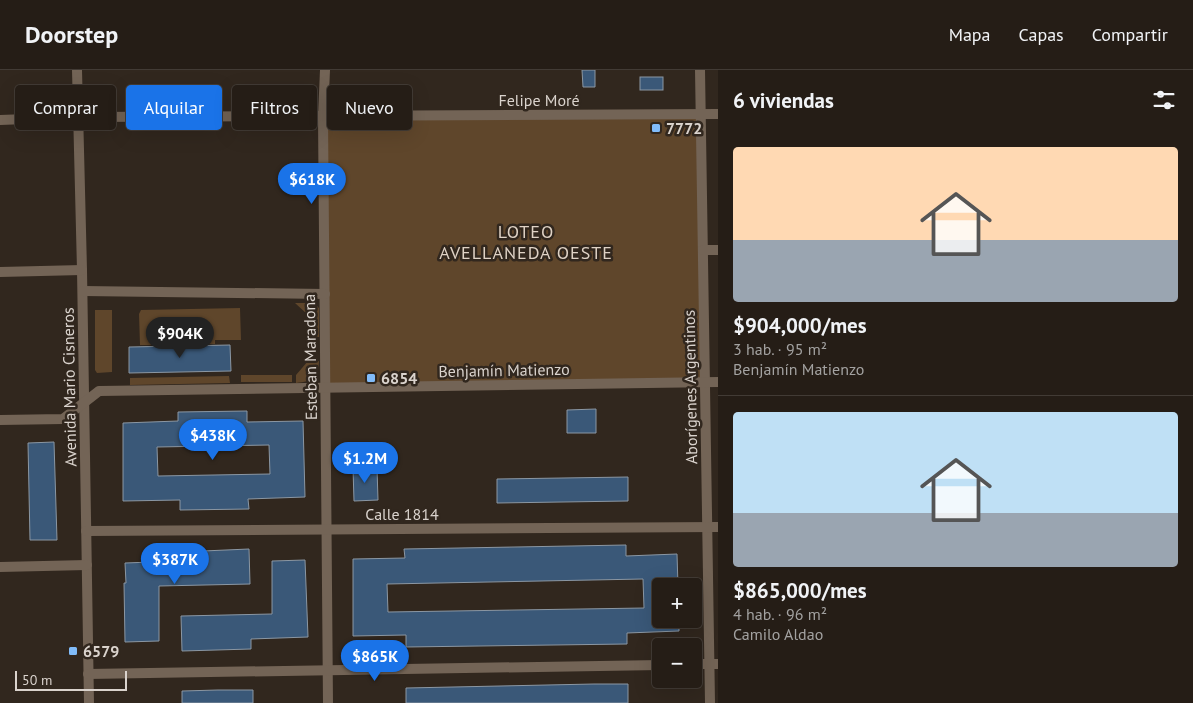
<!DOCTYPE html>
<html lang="es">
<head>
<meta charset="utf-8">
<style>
  body { margin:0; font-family:"PT Sans",sans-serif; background:#2d261f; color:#f1f3f6; height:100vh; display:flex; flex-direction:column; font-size:19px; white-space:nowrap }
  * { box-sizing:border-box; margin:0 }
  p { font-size:16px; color:#a3a2a1 }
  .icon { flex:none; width:28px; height:28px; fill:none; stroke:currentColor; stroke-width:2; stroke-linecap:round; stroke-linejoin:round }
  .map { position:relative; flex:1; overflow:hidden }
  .side { display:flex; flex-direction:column; background:#251d16; width:475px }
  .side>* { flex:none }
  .guide { position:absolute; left:15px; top:15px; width:475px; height:45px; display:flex; gap:10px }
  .fabs { position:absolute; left:652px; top:508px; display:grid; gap:10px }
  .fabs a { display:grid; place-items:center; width:50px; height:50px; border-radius:5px; background:#251d16; box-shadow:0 5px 20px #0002,0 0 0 1px #423b35; font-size:25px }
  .scale { position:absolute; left:15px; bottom:12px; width:112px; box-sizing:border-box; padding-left:5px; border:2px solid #dad3cd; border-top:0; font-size:14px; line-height:18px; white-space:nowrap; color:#dad3cd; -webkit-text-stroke:4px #31271e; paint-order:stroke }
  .price { position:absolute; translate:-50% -42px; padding:0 11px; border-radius:18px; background:#1a73e8; color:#fff; font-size:16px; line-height:32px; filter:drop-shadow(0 1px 2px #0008) }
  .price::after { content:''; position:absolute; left:50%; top:30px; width:15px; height:11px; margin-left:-8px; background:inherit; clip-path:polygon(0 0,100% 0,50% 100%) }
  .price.current { background:#222; color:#fff }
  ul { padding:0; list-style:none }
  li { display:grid; align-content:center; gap:10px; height:265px; padding:0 15px }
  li+li { border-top:1px solid #423b35 }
  li span { display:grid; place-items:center; height:155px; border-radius:5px; color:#555 }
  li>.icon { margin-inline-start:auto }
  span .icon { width:90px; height:90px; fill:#fffc; stroke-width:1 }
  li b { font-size:21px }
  h2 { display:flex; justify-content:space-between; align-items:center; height:60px; padding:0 15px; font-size:21px }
  .chip { padding:0 18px; border-radius:5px; background:#251d16; box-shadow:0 5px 20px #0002,0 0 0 1px #423b35; font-size:18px; line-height:45px }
  .chip.current { background:#1a73e8; color:#fff }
  header { display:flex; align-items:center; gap:30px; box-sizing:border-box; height:70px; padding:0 25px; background:#251d16; border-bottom:1px solid #423b35 }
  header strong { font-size:24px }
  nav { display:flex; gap:28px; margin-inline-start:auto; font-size:18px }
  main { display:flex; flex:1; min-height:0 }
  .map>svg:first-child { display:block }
</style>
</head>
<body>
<header>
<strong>Doorstep</strong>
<nav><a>Mapa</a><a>Capas</a><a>Compartir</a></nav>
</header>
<main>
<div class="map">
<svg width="718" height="633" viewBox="0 0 718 633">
  <rect width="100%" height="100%" fill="#31271e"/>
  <g fill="#5f462b">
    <path d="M701,44L705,312L326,317L323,47Z"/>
    <path d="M295,233H314L319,238V267H308L307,244Z"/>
    <path d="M240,238L241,270H215V274H194L193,267L155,268L154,275H140L139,244L141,240Z"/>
    <path d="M95,240H112V302L97,303L95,300Z"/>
    <path d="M308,291H319C318,309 313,311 296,313V305Z"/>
    <rect x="241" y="305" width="51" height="7"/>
    <path d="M229,306L230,313L130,315V308Z"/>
  </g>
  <g fill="#3a5878" stroke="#8b97a3" fill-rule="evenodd">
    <path d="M582,0H595V17H583Z"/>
    <rect x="640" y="7" width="23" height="13"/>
    <path d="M230,275L231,301L129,303V277Z"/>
    <path d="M596,339V363H567V340Z"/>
    <path d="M247,341V352L303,351L305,427L248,429L249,439L180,440V430L123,431V353L178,351V342ZM269,375L270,404L158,406L157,377Z"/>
    <path d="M54,372L57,470H30L28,373Z"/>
    <path d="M353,398H377L378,430L354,431Z"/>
    <path d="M628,407V431L497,433V409Z"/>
    <path d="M626,475V486L677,484L678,516H661V549H679V561L627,563V574L406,577V565L353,566V489L405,488L404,479ZM643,509L644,538L388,542L387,514Z"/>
    <path d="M249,479L250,514L159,516V571L125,572L124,513H126L125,493L180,491V482Z"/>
    <path d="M305,490L308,567L251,569V579L182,581L181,546L272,544V491Z"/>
    <path d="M594,614H628V633H406V618Z"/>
    <path d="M218,620H253V633H182V621Z"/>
  </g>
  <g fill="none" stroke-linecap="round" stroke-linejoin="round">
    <g stroke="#736456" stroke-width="10">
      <path d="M77,0L82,200L89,633"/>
      <path d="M325,0L323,47L328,633"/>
      <path d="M700,0L710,633"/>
      <path d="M0,50L79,47L718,44"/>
      <path d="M703,180H718"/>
      <path d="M0,202L82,200"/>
      <path d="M83,221L325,224"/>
      <path d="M0,350L63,349L99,321L718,312"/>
      <path d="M86,461L718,457"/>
      <path d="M0,497L87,495"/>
      <path d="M694,594H718"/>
      <path d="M88,604L661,595"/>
    </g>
  </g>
  <g fill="#81bcfa" stroke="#31271e" stroke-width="2">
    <rect x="651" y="53" width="10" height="10" rx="2.5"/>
    <rect x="366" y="303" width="10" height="10" rx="2.5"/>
    <rect x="68" y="576" width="10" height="10" rx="2.5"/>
  </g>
  <g text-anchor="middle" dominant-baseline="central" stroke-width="5" stroke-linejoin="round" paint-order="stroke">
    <g font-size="16" fill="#dad3cd" stroke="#31271e">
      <text x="539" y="30">Felipe Moré</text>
      <text transform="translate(310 287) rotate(-91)">Esteban Maradona</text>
      <text transform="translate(504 300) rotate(-1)">Benjamín Matienzo</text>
      <text transform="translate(69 317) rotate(-91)">Avenida Mario Cisneros</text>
      <text transform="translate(690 317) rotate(-91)">Aborígenes Argentinos</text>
      <text x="402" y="444">Calle 1814</text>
    </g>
    <g font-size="16" font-weight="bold" fill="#dad3cd" stroke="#31271e" text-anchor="start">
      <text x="666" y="58">7772</text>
      <text x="381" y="308">6854</text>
      <text x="83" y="581">6579</text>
    </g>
    <g font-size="18" letter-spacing="1" fill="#dfd2c5" stroke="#31271e">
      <text x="526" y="161">LOTEO<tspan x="526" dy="21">AVELLANEDA OESTE</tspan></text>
    </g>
  </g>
</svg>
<div class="fabs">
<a>+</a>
<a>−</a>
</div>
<div class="scale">50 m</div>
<b class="price" style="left:312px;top:135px">$618K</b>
<b class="price current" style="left:180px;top:289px">$904K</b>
<b class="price" style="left:213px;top:391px">$438K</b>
<b class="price" style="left:365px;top:414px">$1.2M</b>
<b class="price" style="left:175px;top:515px">$387K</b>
<b class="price" style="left:375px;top:612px">$865K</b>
<div class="guide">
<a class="chip">Comprar</a>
<a class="chip current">Alquilar</a>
<a class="chip">Filtros</a>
<a class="chip">Nuevo</a>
</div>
</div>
<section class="side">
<h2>6 viviendas<svg class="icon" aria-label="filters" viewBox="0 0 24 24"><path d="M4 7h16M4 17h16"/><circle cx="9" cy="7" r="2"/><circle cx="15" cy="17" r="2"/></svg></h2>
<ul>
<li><span style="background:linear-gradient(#ffd9b3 60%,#9aa5b1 0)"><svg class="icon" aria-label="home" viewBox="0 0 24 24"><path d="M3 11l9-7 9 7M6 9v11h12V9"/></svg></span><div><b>$904,000/mes</b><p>3 hab. · 95 m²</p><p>Benjamín Matienzo</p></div></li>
<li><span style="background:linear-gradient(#bfe0f5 65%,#9aa5b1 0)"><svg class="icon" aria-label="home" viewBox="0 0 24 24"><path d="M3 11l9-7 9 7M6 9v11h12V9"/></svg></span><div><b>$865,000/mes</b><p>4 hab. · 96 m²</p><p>Camilo Aldao</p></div></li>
</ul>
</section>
</main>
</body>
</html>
